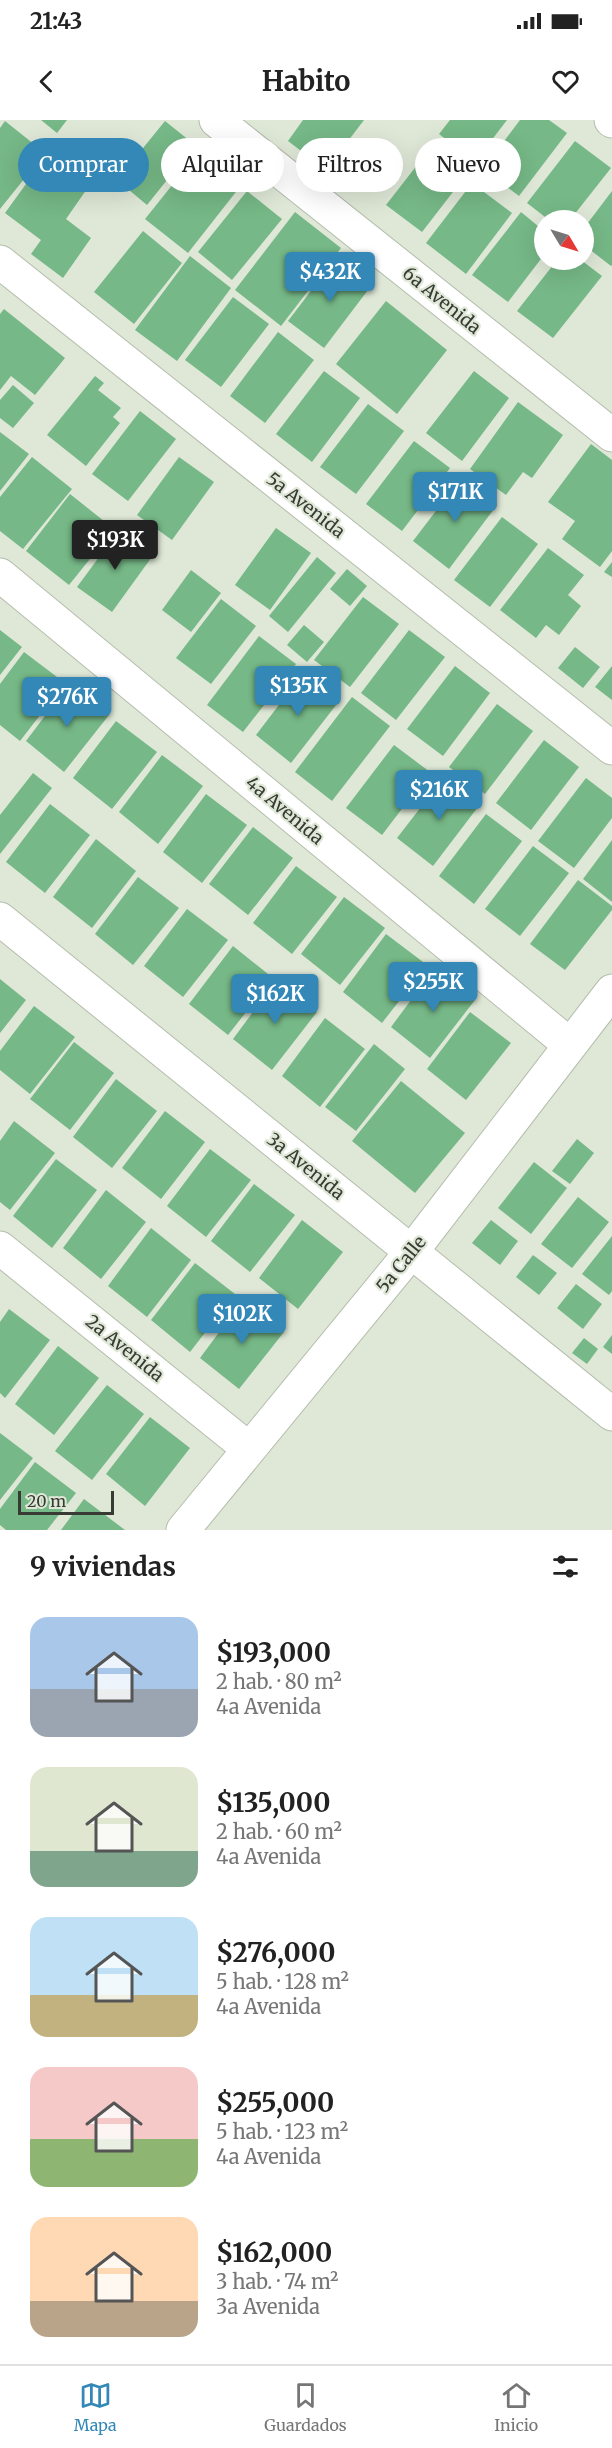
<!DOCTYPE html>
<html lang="es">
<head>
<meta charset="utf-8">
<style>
  body { margin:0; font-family:Merriweather,serif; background:#f6f6f6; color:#222; height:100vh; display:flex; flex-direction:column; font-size:22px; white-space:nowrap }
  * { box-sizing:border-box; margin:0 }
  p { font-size:20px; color:#767676 }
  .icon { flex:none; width:33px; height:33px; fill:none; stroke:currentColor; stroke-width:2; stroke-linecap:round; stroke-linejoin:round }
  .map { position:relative; height:1410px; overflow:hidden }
  .sheet { display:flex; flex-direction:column; background:#fff; flex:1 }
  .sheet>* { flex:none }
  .banner { position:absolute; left:18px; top:18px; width:576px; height:54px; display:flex; gap:12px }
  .needle { width:39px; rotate:128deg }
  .controls { position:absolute; left:534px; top:90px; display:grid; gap:12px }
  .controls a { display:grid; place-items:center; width:60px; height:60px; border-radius:50%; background:#fff; box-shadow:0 6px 24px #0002; font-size:30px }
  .scale { position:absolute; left:18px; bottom:15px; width:96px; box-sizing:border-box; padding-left:6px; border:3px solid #373b34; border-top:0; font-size:16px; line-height:21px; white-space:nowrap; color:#373b34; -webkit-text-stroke:4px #dfe8d7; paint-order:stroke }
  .price { position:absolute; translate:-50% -51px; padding:0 14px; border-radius:6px; background:#3388b7; color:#fff; font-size:20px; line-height:39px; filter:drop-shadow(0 2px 3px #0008) }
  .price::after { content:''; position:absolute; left:50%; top:36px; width:18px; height:14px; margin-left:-9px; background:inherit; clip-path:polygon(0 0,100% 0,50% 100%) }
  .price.selected { background:#222; color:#fff }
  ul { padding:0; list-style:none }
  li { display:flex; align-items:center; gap:18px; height:150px; padding:0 30px }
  li span { display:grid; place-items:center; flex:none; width:168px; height:120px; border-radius:18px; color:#555 }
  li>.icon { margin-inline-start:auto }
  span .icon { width:72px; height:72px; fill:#fffc; stroke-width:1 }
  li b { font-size:26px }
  h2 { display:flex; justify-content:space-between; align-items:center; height:72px; padding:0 30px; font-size:26px }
  .chip { padding:0 21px; border-radius:27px; background:#fff; box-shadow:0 6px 24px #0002; font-size:21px; line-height:54px }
  .chip.selected { background:#3388b7; color:#fff }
  .status { display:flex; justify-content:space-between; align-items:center; height:42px; padding:0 30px; background:#fff; direction:ltr }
  .status svg { height:16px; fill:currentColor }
  header { display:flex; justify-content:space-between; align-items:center; height:78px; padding:0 30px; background:#fff; font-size:27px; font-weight:700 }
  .menu { display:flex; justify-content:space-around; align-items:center; height:84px; border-top:2px solid #e0e0e0; background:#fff; font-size:16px; color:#767676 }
  .menu a { display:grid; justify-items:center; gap:3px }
  .menu .selected { color:#3388b7 }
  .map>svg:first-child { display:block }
</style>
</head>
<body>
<div class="status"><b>21:43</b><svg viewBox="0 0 49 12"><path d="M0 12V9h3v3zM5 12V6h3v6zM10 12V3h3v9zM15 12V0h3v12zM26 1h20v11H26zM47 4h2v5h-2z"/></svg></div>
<header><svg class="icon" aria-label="back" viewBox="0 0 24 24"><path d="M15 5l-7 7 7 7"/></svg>Habito<svg class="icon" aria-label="heart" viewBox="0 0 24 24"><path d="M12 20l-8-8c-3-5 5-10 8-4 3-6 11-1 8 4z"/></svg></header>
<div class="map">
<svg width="612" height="1410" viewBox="0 0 612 1410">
  <rect width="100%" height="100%" fill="#dfe8d7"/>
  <g fill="#76b887">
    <path d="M41,0H67L57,13Z"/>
    <path d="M303,0H364L326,50L288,21Z"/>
    <path d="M450,0H507L475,42L439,14Z"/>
    <path d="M520,0H549L567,13L519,76L483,49Z"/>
    <path d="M5,1L45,33L0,89V8Z"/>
    <path d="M165,1L195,25L147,85L117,60Z"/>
    <path d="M575,21L611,48L570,100H549L527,83Z"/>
    <path d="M435,22L470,50L422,112L386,85Z"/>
    <path d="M358,27L379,42L375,47L387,57L377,70L361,58L354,66L338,54Z"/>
    <path d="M197,34L239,68L188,133L145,99Z"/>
    <path d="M47,35L89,66L66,99L91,118L63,158L31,134L41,120L5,93Z"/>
    <path d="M472,63L512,93L466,154L426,123Z"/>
    <path d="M247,71L282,99L232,160L198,132Z"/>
    <path d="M612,71V145L611,146L584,125V108Z"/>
    <path d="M295,92L341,128L281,206L235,170Z"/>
    <path d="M521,92L544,111V135L508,182L472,155Z"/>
    <path d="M143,111L182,143L134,204L94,172Z"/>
    <path d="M190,136L231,168L177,241L135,210Z"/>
    <path d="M336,138L371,166L324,228L288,201Z"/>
    <path d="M557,140H581L602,156L553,218L517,191Z"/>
    <path d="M233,177L269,204L221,267L185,240Z"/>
    <path d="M386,181L447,230L397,294L336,244Z"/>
    <path d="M4,189L65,238L35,275L11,256L0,270V194Z"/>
    <path d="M278,212L314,240L265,303L230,276Z"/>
    <path d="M324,251L360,278L312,342L276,314Z"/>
    <path d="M474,251L509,278L462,341L426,313Z"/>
    <path d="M95,256L104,263L98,270L121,288L113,297L120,303L86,346L47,315Z"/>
    <path d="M13,265L34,283L13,308L0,298V280Z"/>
    <path d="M518,282L563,315L532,358L523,352L506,375L470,349Z"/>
    <path d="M368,284L404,311L356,374L320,347Z"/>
    <path d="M140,291L176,319L128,381L92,354Z"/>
    <path d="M0,312L29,334L0,371Z"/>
    <path d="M414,321L450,348L402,411L366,384Z"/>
    <path d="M591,324L612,340V431L600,447L562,419L575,401L548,382Z"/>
    <path d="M32,337L72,369L23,429L0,411V377Z"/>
    <path d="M179,337L214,362L172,420L137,395Z"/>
    <path d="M461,358L497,385L449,449L413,421Z"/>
    <path d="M70,374L114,409L69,465L26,431Z"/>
    <path d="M502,397L538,424L490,487L454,460Z"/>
    <path d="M276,408L311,433L270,490L235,465Z"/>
    <path d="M119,410L154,434L112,492L77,467Z"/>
    <path d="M548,428L584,455L568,475L581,486L559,515L546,505L536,518L500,490Z"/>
    <path d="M317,437L336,453L288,512L269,496Z"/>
    <path d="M612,442V457L604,452Z"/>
    <path d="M347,449L367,466L350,486L330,469Z"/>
    <path d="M191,450L221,473L191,512L162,490Z"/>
    <path d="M363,477L399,504L350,567L314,540Z"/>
    <path d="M221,479L256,506L211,564L176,538Z"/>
    <path d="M304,505L324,522L307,542L287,525Z"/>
    <path d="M0,510L22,527L0,555Z"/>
    <path d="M409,510L445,537L396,600L361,573Z"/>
    <path d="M259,516L296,544L243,612L207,585Z"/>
    <path d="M575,527L600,547L583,568L558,548Z"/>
    <path d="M24,532L65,563L20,621L0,605V564Z"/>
    <path d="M455,546L490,573L443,636L407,609Z"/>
    <path d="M612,546V580L595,567Z"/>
    <path d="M304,552L340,580L291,643L256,615Z"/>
    <path d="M69,564L109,595L64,652L26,621Z"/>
    <path d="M352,577L390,606L332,681L295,652Z"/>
    <path d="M497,584L533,611L485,674L449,647Z"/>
    <path d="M116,601L157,632L112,689L73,658Z"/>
    <path d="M544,620L579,647L531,710L496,683Z"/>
    <path d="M394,625L430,652L382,715L346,688Z"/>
    <path d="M162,635L203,666L158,724L119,692Z"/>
    <path d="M33,653L52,668L0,734V695Z"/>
    <path d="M445,656L481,683L433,746L397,718Z"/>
    <path d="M586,658L612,678V698L574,748L538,721Z"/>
    <path d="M206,674L247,705L202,763L163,732Z"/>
    <path d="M50,684L90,715L45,773L6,742Z"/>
    <path d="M486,694L522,721L474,784L439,756Z"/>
    <path d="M253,707L293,738L248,795L209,764Z"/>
    <path d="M96,719L136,751L92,808L53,777Z"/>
    <path d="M612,720V782L583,759Z"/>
    <path d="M533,726L569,753L520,816L485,789Z"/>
    <path d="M296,746L337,777L292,834L253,803Z"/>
    <path d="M138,757L179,788L133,845L95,814Z"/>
    <path d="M578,760L612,786V790L565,850L530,824Z"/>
    <path d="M344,777L385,808L340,865L301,834Z"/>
    <path d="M187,789L228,820L183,877L144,846Z"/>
    <path d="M386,814L427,845L382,903L343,872Z"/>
    <path d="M233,826L273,858L228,915L189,884Z"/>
    <path d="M434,849L475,880L430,938L391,907Z"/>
    <path d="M0,859L26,880L0,913Z"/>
    <path d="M276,861L317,892L272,950L233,919Z"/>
    <path d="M34,886L75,917L30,974L0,950V931Z"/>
    <path d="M470,892L511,923L466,980L427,949Z"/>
    <path d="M325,898L365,929L320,987L282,956Z"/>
    <path d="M74,922L114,953L70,1010L30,979Z"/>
    <path d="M374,924L405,949L356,1011L325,987Z"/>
    <path d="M116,959L157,991L112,1048L73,1017Z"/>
    <path d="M401,961L465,1013L415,1073L352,1021Z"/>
    <path d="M165,991L205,1022L161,1079L122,1048Z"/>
    <path d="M14,1001L55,1033L10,1090L0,1082V1021Z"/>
    <path d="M577,1019L594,1033L570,1064L552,1051Z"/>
    <path d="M210,1029L251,1060L206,1117L167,1086Z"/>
    <path d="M56,1039L97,1070L52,1128L13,1096Z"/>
    <path d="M534,1042L567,1068L531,1114L498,1088Z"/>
    <path d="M254,1064L295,1095L250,1152L211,1121Z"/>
    <path d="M106,1070L146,1102L101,1159L63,1128Z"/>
    <path d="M578,1077L609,1102L572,1148L541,1124Z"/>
    <path d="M302,1100L343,1132L298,1189L259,1158Z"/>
    <path d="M491,1100L518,1121L500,1145L472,1123Z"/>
    <path d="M151,1108L191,1140L147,1197L108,1166Z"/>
    <path d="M612,1116V1171L609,1175L582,1154Z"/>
    <path d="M533,1135L557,1153L539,1175L516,1157Z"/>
    <path d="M195,1143L235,1174L190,1232L151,1200Z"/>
    <path d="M576,1164L602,1184L583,1209L557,1188Z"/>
    <path d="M243,1180L284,1212L239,1269L200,1238Z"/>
    <path d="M9,1189L50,1220L5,1278L0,1273V1202Z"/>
    <path d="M612,1215V1234L603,1227Z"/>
    <path d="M584,1218L598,1229L587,1244L572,1233Z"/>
    <path d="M58,1226L99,1258L54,1315L15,1284Z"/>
    <path d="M107,1265L144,1294L92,1360L55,1331Z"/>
    <path d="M150,1297L190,1328L145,1386L106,1354Z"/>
    <path d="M0,1313L33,1338L0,1380Z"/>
    <path d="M35,1342L76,1373L47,1410H6L0,1405V1389Z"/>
    <path d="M84,1379L125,1410H61Z"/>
  </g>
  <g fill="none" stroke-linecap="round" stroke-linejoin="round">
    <defs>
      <g id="minor">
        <path d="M216,0L612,315"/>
        <path d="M611,0L612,1"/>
        <path d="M0,142L612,628"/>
        <path d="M0,455L570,925"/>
        <path d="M0,799L612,1294"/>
        <path d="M0,1128L249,1329"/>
        <path d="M183,1410L412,1131L612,871"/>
      </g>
    </defs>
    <use href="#minor" stroke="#b4bdac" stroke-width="35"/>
    <use href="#minor" stroke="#fff" stroke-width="33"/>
  </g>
  <g text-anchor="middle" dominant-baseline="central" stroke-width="4.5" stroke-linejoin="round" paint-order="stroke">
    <g font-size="18" fill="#373b34" stroke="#dfe8d7">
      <text transform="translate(442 180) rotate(39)">6a Avenida</text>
      <text transform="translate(306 385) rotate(38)">5a Avenida</text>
      <text transform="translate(285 690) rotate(40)">4a Avenida</text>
      <text transform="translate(306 1046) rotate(39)">3a Avenida</text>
      <text transform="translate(401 1144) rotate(-51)">5a Calle</text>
      <text transform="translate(125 1228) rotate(39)">2a Avenida</text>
    </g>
  </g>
</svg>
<div class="controls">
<a><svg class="needle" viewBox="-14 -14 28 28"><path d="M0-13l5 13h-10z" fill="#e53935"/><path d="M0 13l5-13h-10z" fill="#767676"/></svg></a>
</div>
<div class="scale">20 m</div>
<b class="price" style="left:330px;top:183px">$432K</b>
<b class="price" style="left:455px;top:403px">$171K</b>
<b class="price selected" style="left:115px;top:451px">$193K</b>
<b class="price" style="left:298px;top:597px">$135K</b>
<b class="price" style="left:67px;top:608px">$276K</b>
<b class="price" style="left:439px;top:701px">$216K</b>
<b class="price" style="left:433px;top:893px">$255K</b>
<b class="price" style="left:275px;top:905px">$162K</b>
<b class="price" style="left:242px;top:1225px">$102K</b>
<div class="banner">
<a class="chip selected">Comprar</a>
<a class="chip">Alquilar</a>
<a class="chip">Filtros</a>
<a class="chip">Nuevo</a>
</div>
</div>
<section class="sheet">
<h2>9 viviendas<svg class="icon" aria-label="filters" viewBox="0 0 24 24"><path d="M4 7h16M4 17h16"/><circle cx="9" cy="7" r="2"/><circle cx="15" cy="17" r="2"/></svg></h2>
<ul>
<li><span style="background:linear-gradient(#a9c7e8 60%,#9aa5b1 0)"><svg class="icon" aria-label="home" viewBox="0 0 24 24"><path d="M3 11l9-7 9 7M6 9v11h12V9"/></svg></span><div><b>$193,000</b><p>2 hab. · 80 m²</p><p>4a Avenida</p></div></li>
<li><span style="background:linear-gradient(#dfe7d0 70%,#7fa58c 0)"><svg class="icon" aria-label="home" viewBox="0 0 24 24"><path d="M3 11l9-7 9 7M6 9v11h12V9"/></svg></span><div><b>$135,000</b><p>2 hab. · 60 m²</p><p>4a Avenida</p></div></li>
<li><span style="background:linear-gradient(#bfe0f5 65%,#c2b280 0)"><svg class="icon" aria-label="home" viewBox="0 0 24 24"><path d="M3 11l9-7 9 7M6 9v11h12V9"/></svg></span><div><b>$276,000</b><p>5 hab. · 128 m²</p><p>4a Avenida</p></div></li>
<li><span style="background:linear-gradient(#f6c9c9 60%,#8fb573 0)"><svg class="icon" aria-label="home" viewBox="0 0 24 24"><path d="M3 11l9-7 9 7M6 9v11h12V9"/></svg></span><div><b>$255,000</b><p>5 hab. · 123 m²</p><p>4a Avenida</p></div></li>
<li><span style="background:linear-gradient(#ffd9b3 70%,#b9a48a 0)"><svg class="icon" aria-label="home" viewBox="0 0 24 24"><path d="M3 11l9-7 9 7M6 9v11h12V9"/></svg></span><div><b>$162,000</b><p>3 hab. · 74 m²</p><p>3a Avenida</p></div></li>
</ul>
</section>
<nav class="menu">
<a class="selected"><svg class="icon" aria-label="map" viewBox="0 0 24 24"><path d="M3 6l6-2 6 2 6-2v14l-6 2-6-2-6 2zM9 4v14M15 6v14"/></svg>Mapa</a>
<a><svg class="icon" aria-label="saved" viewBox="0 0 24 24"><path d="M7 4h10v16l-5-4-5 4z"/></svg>Guardados</a>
<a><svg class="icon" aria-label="home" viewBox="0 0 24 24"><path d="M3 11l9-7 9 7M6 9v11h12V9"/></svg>Inicio</a>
</nav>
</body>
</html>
